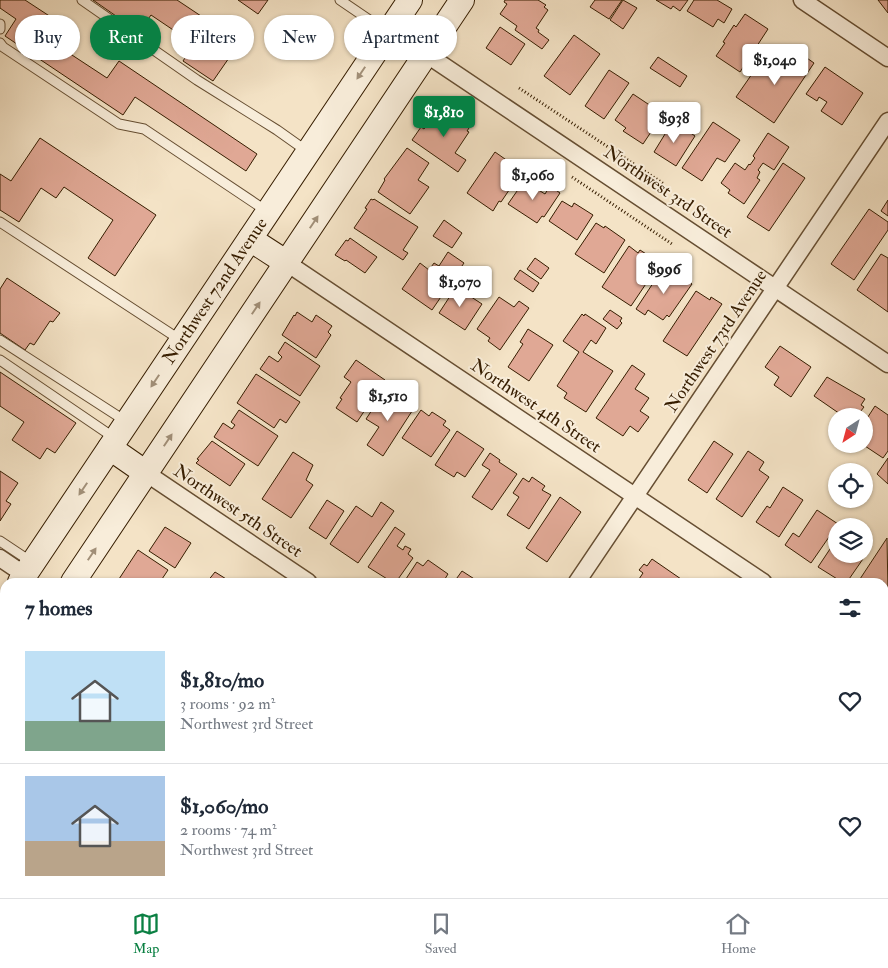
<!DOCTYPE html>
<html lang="en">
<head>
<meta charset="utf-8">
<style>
  body { margin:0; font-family:"IM FELL Double Pica",serif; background:#f6f6f7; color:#1f2937; height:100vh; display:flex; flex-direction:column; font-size:19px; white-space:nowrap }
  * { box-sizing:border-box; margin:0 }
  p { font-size:16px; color:#747a83 }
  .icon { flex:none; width:28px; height:28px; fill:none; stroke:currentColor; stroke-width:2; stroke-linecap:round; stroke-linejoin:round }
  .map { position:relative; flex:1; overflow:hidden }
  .panel { position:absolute; left:0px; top:578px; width:889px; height:321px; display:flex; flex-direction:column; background:#fff; border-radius:15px 15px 0 0; box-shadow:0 1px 4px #0004 }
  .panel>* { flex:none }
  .guide { position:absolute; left:15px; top:15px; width:500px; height:45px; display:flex; gap:10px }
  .needle { width:32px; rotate:216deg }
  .controls { position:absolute; left:828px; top:408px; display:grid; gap:10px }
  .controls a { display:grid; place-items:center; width:45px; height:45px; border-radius:50%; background:#fff; box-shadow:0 1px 4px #0004; font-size:25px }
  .price { position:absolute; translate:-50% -42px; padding:0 11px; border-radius:5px; background:#fff; color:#222; font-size:16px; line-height:32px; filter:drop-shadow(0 1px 2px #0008) }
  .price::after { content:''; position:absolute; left:50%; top:30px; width:15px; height:11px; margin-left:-8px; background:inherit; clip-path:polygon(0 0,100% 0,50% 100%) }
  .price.selected { background:#0b8043; color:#fff }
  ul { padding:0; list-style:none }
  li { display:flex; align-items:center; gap:15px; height:125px; padding:0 25px }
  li+li { border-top:1px solid #e0e1e3 }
  li span { display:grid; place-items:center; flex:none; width:140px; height:100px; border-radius:0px; color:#555 }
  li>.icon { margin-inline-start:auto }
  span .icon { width:60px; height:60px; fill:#fffc; stroke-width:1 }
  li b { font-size:21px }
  h2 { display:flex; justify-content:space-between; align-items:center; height:60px; padding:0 25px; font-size:21px }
  .pill { padding:0 18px; border-radius:22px; background:#fff; box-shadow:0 1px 4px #0004; font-size:18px; line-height:45px }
  .pill.selected { background:#0b8043; color:#fff }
  .menu { display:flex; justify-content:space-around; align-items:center; height:70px; border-top:1px solid #e0e1e3; background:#fff; font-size:14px; color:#747a83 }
  .menu a { display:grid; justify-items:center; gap:2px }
  .menu .selected { color:#0b8043 }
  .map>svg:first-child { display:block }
</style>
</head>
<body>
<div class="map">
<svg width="888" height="898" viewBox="0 0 888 898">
  <rect width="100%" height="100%" fill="#f4e3c6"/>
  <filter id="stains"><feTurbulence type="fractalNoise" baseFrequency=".004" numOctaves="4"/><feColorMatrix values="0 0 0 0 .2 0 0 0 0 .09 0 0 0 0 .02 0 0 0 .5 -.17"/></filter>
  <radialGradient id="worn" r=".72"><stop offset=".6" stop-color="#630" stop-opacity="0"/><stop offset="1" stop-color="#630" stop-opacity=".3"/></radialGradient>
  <g fill="#e0a895" stroke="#361d00">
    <path d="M0,0H25L54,19L43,36L107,78L119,61L257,154L246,171L135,97L123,115L5,36L16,19L0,8Z"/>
    <path d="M93,0H177L240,42L213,81L183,61L194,44L151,15L139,32Z"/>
    <path d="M238,0H268L258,14Z"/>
    <path d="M505,0H538L546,5L544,7L548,10L536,28L539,30L538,32L549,40L542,49L515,30L517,26L500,14L507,4L504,2Z"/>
    <path d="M595,0H622L609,19L590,7Z"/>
    <path d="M623,0L637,8L623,29L610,20Z"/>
    <path d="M656,0H688L680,11L673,6L671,9Z"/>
    <path d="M694,0H717L732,9L724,23L718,19L713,27L687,11Z"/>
    <path d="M878,0H888V13Z"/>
    <path d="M745,14L768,29L740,72L716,56L725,43L723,42L734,25L736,27Z"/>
    <path d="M500,27L525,44L511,65L486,48Z"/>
    <path d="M574,35L600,54L570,95L544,76Z"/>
    <path d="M794,49L814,63L774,123L736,97L761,61L778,72Z"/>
    <path d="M658,57L687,76L680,87L650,68Z"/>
    <path d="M825,67L863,93L842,125L821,111L827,102L819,97L817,101L806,94Z"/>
    <path d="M609,70L629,83L604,119L585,106Z"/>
    <path d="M633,94L663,114L643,144L623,131L626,128L615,120Z"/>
    <path d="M444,107L471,125L467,131L469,132L455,153L466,160L458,172L412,140L421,127L424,129L435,114L438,116Z"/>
    <path d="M673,121L695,136L676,166L654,152Z"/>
    <path d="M713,122L740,140L725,162L717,158L702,181L682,168Z"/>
    <path d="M768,133L789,147L774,170L763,163L758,170L760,172L757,178L760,180L744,204L728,193L730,190L721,183L735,163L745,170L749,164L750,165L755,158L753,156Z"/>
    <path d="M40,138L156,215L115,276L88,258L113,220L64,187L56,198L41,188L19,222L0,210V174L11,181Z"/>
    <path d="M407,148L429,163L418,180L429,187L410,214L378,192L385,180L384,179Z"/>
    <path d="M495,152L522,171L501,202L499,201L493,211L467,193Z"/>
    <path d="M783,163L805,178L769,231L747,217Z"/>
    <path d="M524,181L545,194L550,186L560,193L544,217L542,216L537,223L508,204Z"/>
    <path d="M371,199L373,200L374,199L418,227L403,250L408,253L403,260L354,228L367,209L365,208Z"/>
    <path d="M888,200V216L881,211Z"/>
    <path d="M562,201L572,207L574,203L593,215L577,240L549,221Z"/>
    <path d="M869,209L888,222V230L854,280L831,264Z"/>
    <path d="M444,220L462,233L452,248L433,236Z"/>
    <path d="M596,223L604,228L605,226L625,240L604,273L575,254Z"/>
    <path d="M350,238L377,257L365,273L346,260L345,261L335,255L346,240L348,241Z"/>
    <path d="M629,246L638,253L640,250L660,263L631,306L602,287Z"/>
    <path d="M448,252L464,263L432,310L402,289L420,263L429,270L434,263L439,266Z"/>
    <path d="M881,254L888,258V312L857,290Z"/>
    <path d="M535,258L549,268L541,279L527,269Z"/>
    <path d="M663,268L677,278L679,275L692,284L669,317L667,315L663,320L648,310L645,315L636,309Z"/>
    <path d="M520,270L539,283L533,292L514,279Z"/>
    <path d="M7,278L60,313L53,322L50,321L34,345L30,343L25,350L0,333V289Z"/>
    <path d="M456,287L482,304L465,330L439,313Z"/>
    <path d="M696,291L710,300L711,297L722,304L687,356L663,341Z"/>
    <path d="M499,297L514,307L519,301L529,308L500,350L488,341L490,338L477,329Z"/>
    <path d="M610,310L622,318L620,321L622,323L617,329L603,319Z"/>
    <path d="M297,312L312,322L316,315L332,326L328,332L331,335L316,358L282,335L294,315L295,316Z"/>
    <path d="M582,314L584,316L585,314L606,328L596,344L591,340L583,352L613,371L586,412L564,398L567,393L557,386L579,352L563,341Z"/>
    <path d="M528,329L553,345L529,381L508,367L523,344L520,342Z"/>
    <path d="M285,342L320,366L300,396L260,369L269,356L278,362L282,357L278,353Z"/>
    <path d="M780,346L811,367L791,397L774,385L779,377L765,367Z"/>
    <path d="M356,360L385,380L357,422L336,408L342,399L340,398L351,382L344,377Z"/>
    <path d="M632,365L645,374L635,389L649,398L640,411L649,417L638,432L630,426L623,436L596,418Z"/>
    <path d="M0,372L76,423L55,453L47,448L40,459L12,440L24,422L0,406Z"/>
    <path d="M256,374L300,402L286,423L280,419L274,428L237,403Z"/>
    <path d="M827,377L865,399L861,405L864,407L857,416H843L814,396Z"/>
    <path d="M384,392L402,404L404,401L414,408L383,456L367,445L379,427L366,419Z"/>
    <path d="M875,406L888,415V451L883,458L862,444H864V423Z"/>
    <path d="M239,410L278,436L258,466L214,437L223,423L232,429L235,425L231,422Z"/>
    <path d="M421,410L429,416L432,412L446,421L443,425L450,430L431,457L402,438Z"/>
    <path d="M457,431L484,449L465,477L457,472L454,477L435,465Z"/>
    <path d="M212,441L245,464L230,486L196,463L199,460L197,459Z"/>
    <path d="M714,441L733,454L707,493L688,480Z"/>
    <path d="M748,451L764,462L759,470L769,477L742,517L716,499Z"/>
    <path d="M293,452L313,465L306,480L313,485L291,518L262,499Z"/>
    <path d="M490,453L500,460L499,462L517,474L492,510L472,497L490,470L482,465Z"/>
    <path d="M888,458V484L877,474Z"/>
    <path d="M0,471L18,483L6,501L11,504L0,521Z"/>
    <path d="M532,477L545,486L542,490L551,495L529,529L507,515L519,497L513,493L523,478L529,482Z"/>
    <path d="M783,487L803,500L779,537L756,522L767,506L770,508Z"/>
    <path d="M560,497L581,512L547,562L526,548Z"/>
    <path d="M327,500L344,511L326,539L309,528Z"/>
    <path d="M381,502L394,511L358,563L330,544L356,506L372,517Z"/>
    <path d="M817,510L838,524L811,563L785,545L793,533L799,537Z"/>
    <path d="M165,527L191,543L175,568L149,551Z"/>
    <path d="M395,527L405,534L397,546L403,550L405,546L411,549L408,554L413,558L396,582H392L368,567Z"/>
    <path d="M887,538L888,594L884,601V582H858Z"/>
    <path d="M836,540V554H861L865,556L847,582H842L818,567Z"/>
    <path d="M138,550L168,570L160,582H124L119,579Z"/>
    <path d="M652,559L681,579L678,582H645L639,579L643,573L639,570L644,564L647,566Z"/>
    <path d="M428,560L448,574L443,582H404L417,562L423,566Z"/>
    <path d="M462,571L479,582H454Z"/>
    <path d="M215,572L231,582H207Z"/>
    <path d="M888,735V756L884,753V741Z"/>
    <path d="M884,786L888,789V809L884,815Z"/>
    <path d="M5,793V808L0,804V801Z"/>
    <path d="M5,819V846L0,843V827Z"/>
    <path d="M154,894H189L196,898H151Z"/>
    <path d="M414,894H459L458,898H412Z"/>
    <path d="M603,894H637L639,898H605Z"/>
    <path d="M665,894H697V897L699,898H666Z"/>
  </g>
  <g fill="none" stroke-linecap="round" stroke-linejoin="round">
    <defs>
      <g id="service">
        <path d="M82,0L197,80L277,130L308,152"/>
        <path d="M340,0L387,32"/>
        <path d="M0,24V29"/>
        <path d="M0,43L3,47L119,124L144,129L268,212"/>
        <path d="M0,222L182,341"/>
        <path d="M0,340L127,422"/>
        <path d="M0,360L116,439"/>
        <path d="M0,541L33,563"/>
        <path d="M227,894L234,898"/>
        <path d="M38,898L40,894"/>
        <path d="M145,898L148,894"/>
      </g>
      <g id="minor">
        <path d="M802,0L888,58"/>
        <path d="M426,54L888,364"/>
        <path d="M287,263L763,582"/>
        <path d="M146,473L308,582"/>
        <path d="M0,558L25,575"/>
        <path d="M577,582L888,121"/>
        <path d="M884,663L888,666"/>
        <path d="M318,894L324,898"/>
        <path d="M774,894L780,898"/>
        <path d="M365,898L368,894"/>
      </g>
      <g id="secondary">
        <path d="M388,32L426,54"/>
        <path d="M250,239L287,263"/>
        <path d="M110,448L146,473"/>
        <path d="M20,582L410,0"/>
        <path d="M73,582L462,0"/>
        <path d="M0,613L5,605"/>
        <path d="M0,693L5,685"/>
      </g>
    </defs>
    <use href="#service" stroke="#664e32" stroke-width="11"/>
    <use href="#minor" stroke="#664e32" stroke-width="19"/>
    <use href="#secondary" stroke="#361d00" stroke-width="26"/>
    <g stroke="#361d00" stroke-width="3" stroke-dasharray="1 2.5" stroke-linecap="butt">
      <path d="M519,88L664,184"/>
      <path d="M572,177L672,244"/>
    </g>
    <use href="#service" stroke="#f8edda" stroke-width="9"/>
    <use href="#minor" stroke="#f8edda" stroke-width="16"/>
    <use href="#secondary" stroke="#f8edda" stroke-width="24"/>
  </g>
  <defs><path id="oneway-solid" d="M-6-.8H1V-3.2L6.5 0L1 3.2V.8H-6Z" transform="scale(1.25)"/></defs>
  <g fill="#a18f78">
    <use href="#oneway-solid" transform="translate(361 73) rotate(124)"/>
    <use href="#oneway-solid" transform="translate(314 222) rotate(-56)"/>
    <use href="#oneway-solid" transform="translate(256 308) rotate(-56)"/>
    <use href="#oneway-solid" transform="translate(155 381) rotate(124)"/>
    <use href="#oneway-solid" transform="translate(168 440) rotate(-56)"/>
    <use href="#oneway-solid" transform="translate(83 489) rotate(124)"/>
    <use href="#oneway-solid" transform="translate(92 554) rotate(-56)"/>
  </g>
  <g text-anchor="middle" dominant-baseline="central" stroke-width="4" stroke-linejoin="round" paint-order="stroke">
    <g font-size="18" fill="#361d00" stroke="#f8edda">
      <text transform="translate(668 192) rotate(34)">Northwest 3rd Street</text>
      <text transform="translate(215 291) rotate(-56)">Northwest 72nd Avenue</text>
      <text transform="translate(716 341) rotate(-56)">Northwest 73rd Avenue</text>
      <text transform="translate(536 406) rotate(34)">Northwest 4th Street</text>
      <text transform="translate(238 511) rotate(34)">Northwest 5th Street</text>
    </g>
  </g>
  <rect width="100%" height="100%" filter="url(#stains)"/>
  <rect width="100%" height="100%" fill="url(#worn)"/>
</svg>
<div class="controls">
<a><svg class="needle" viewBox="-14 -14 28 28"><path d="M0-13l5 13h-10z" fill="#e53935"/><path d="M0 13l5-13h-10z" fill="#747a83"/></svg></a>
<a><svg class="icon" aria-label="locate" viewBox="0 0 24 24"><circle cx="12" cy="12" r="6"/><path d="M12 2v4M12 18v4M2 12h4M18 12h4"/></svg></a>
<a><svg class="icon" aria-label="layers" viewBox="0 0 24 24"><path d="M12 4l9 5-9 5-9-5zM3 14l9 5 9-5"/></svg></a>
</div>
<b class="price" style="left:775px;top:86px">$1,040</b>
<b class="price selected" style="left:444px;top:138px">$1,810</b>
<b class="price" style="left:674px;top:144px">$938</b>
<b class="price" style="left:533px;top:201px">$1,060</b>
<b class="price" style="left:664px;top:295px">$996</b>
<b class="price" style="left:460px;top:308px">$1,070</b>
<b class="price" style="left:388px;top:422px">$1,510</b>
<div class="guide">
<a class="pill">Buy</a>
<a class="pill selected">Rent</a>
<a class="pill">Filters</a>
<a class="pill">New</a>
<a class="pill">Apartment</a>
</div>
<section class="panel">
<h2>7 homes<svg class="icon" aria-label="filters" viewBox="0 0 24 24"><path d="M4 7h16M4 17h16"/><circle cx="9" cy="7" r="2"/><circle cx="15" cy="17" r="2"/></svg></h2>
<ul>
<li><span style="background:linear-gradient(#bfe0f5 70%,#7fa58c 0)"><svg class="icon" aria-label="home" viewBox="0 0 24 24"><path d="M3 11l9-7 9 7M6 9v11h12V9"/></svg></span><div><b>$1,810/mo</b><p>3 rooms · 92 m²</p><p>Northwest 3rd Street</p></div><svg class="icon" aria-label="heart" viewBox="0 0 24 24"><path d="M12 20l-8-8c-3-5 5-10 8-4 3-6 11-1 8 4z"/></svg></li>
<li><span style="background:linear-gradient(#a9c7e8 65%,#b9a48a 0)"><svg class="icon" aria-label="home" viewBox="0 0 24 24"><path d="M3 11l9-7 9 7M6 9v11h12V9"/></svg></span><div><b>$1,060/mo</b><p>2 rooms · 74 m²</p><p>Northwest 3rd Street</p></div><svg class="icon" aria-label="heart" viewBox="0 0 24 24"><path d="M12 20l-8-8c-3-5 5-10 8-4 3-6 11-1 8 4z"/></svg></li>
</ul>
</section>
</div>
<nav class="menu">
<a class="selected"><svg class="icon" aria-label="map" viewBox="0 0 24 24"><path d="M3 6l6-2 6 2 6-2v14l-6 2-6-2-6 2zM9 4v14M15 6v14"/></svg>Map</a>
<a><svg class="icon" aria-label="saved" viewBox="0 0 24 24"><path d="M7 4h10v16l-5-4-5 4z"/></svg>Saved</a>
<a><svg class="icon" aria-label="home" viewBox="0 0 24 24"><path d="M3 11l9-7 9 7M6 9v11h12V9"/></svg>Home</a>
</nav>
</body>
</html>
